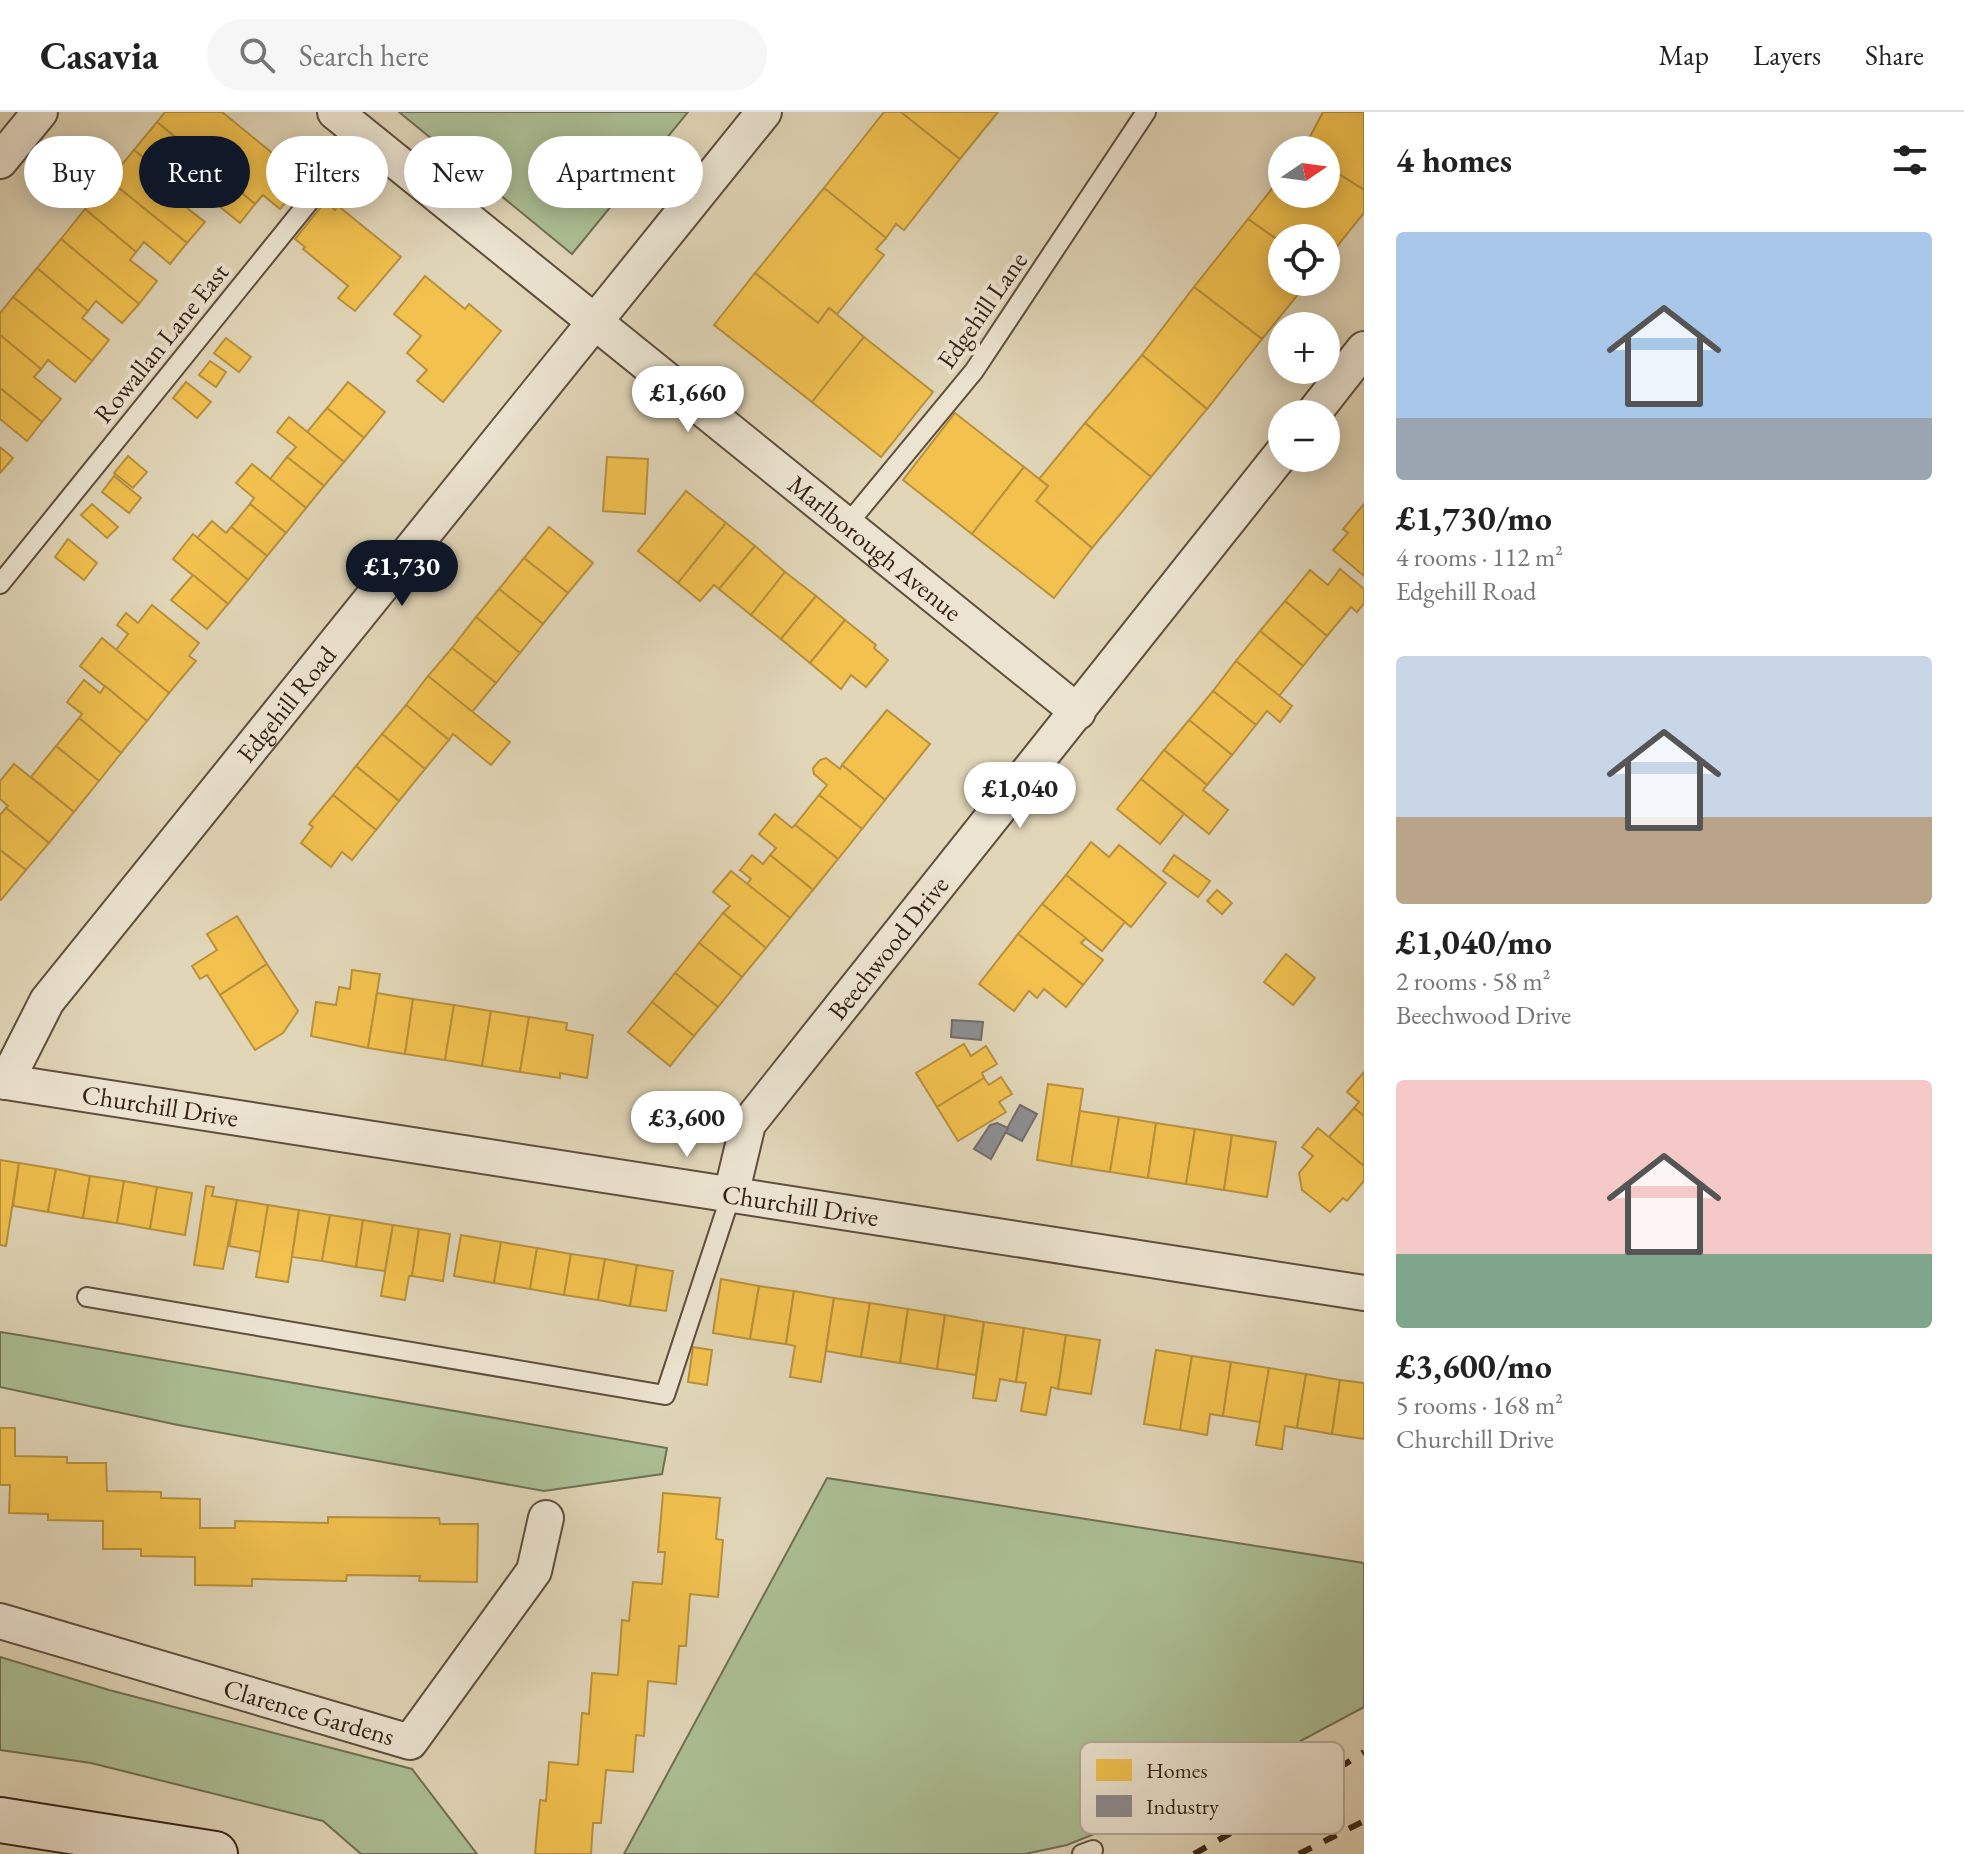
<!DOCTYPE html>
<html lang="en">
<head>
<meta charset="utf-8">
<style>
  body { margin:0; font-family:"EB Garamond",serif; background:#f6f6f6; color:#222; height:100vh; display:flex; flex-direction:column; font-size:30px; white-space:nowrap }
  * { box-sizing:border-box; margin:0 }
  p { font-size:26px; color:#767676 }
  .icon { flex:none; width:44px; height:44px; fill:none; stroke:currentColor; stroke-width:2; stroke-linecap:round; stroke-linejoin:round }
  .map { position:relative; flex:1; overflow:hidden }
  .side { display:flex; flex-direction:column; background:#fff; width:600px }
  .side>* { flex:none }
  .top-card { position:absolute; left:24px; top:24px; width:760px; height:72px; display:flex; gap:16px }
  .needle { width:52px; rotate:77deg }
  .controls { position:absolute; left:1268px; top:24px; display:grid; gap:16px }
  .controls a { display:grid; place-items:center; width:72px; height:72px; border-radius:50%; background:#fff; box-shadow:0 4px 20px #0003; font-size:40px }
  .price { position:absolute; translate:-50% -68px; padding:0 18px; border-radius:28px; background:#fff; color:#222; font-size:26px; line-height:52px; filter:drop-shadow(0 2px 4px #0008) }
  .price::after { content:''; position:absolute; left:50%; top:48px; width:24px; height:18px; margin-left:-12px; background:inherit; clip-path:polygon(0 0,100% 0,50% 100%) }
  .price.selected { background:#111827; color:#fff }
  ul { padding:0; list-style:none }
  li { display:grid; align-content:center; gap:16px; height:424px; padding:0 32px }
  li span { display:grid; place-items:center; height:248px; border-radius:8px; color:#555 }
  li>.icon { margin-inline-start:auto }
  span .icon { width:144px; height:144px; fill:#fffc; stroke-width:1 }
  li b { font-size:34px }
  h2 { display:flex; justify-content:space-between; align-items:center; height:96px; padding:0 32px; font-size:34px }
  .tag { padding:0 28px; border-radius:36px; background:#fff; box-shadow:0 4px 20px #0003; font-size:28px; line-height:72px }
  .tag.selected { background:#111827; color:#fff }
  header { display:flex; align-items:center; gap:48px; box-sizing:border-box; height:112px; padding:0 40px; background:#fff; border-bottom:2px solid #e0e0e0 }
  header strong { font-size:38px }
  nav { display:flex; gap:44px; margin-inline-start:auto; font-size:28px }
  .search { width:560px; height:72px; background:#f6f6f6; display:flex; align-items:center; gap:20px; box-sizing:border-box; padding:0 28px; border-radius:44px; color:#767676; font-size:30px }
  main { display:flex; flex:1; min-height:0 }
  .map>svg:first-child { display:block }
</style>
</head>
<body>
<header>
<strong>Casavia</strong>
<div class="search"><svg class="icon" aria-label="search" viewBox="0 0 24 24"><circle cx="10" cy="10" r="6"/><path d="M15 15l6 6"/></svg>Search here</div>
<nav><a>Map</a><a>Layers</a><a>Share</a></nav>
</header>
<main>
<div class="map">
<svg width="1364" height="1742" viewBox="0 0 1364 1742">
  <rect width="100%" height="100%" fill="#e1d6b8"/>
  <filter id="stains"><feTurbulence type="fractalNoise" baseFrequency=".0025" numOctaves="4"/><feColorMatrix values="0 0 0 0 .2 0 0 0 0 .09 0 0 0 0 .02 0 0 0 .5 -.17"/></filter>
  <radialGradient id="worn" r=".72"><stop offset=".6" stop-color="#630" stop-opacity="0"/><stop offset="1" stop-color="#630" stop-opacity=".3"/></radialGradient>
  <g fill="#acbf94" stroke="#707054" stroke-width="2">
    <path d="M399,0H688L572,142Z"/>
    <path d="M0,1220L19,1223L667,1336L662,1362L544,1379L178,1313L0,1275Z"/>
    <path d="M827,1366L1364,1451V1595L1228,1668L1067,1733L1025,1742H624Z"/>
    <path d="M0,1545L109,1578L412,1657L477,1742H361L323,1709L91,1651L0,1638Z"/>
  </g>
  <g fill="#f2c14e" stroke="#b9913d" stroke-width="2">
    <path d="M165,0H222L304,67L280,97L263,83L255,92L157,10Z"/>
    <path d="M884,0H901L960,47L904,118L896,112L886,126L824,76Z"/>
    <path d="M901,0H998L960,47Z"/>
    <path d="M1323,0H1364V78L1326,54V38H1303Z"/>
    <path d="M157,10L255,92L240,111L192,72L186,80L134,38Z"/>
    <path d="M134,38L186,80L178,89L205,110L187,131L109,68Z"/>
    <path d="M1326,54L1364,78V101L1326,148V126H1282V131L1248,107L1282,64V82H1326Z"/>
    <path d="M109,68L187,131L170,152L144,130L136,140L85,97Z"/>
    <path d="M824,76L886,126L876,137L884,143L837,202L829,196L818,211L755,161Z"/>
    <path d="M325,90L335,98L338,94L401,145L355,199L338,186L348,174L303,137L305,135L295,127Z"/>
    <path d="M85,97L136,140L130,148L157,169L139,192L61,127Z"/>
    <path d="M1248,107L1282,131V170H1308L1262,227L1194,175Z"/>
    <path d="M61,127L139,192L122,211L96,189L88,199L37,156Z"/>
    <path d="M37,156L88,199L82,206L109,228L92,249L13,185Z"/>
    <path d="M755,161L818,211L829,196L864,225L812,290L714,213Z"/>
    <path d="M425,164L465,197L469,192L501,219L443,290L417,269L427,258L407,241L421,224L394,202Z"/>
    <path d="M1194,175L1262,227L1207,297L1142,243Z"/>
    <path d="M13,185L92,249L75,270L48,248L41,257L0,223V201Z"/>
    <path d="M0,223L41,257L34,265L61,287L42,310L0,276Z"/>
    <path d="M864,225L933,280L881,345L812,290Z"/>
    <path d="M226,226L251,245L239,260L214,241Z"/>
    <path d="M1142,243L1207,297L1151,365L1085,311Z"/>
    <path d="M210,249L226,260L216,275L199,263Z"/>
    <path d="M186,270L211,290L197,306L173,286Z"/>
    <path d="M348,270L385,300L364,326L327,296Z"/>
    <path d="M0,276L42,310L27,329L0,307Z"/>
    <path d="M327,296L364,326L344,350L307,320Z"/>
    <path d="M955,301L1024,355L972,422L903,368Z"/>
    <path d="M289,305L344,350L324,374L287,345L296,335L277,320Z"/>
    <path d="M1085,311L1151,365L1092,436L1036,389L1048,374L1039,367Z"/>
    <path d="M0,335L13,346L0,361Z"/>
    <path d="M128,344L147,360L133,376L114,361Z"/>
    <path d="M287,345L324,374L306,396L270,367Z"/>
    <path d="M607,345L648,347L645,402L603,399Z"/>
    <path d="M252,352L306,396L286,421L250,392L254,386L236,371Z"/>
    <path d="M1024,355L1048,374L1036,389L1092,436L1054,486L972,422Z"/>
    <path d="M114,364L141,386L129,401L102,380Z"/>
    <path d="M686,379L726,411L678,471L638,439Z"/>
    <path d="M92,392L118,415L107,426L81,403Z"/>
    <path d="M250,392L286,421L267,444L231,415Z"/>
    <path d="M1364,392V464L1333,438L1348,421L1343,417Z"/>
    <path d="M212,409L226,421L231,415L267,444L248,468L197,426Z"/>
    <path d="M726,411L755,434L719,477L714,473L700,489L678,471Z"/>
    <path d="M549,415L593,451L568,481L524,446Z"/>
    <path d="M193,422L248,468L228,492L173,447Z"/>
    <path d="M68,427L97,451L84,468L55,445Z"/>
    <path d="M755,434L785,460L751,503L719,477Z"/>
    <path d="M524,446L568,481L543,512L499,477Z"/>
    <path d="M1340,457L1364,477V491L1357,500L1351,495L1327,524L1285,489L1310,458L1328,473Z"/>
    <path d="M785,460L816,484L781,527L751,503Z"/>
    <path d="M193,463L228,492L207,517L171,488Z"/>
    <path d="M499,477L543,512L520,541L476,505Z"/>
    <path d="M816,484L845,508L810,551L781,527Z"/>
    <path d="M1285,489L1327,524L1303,554L1260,519Z"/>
    <path d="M152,493L199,531L189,544L196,549L169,581L116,538L128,522L117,513L126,501L138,511Z"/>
    <path d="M476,505L520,541L496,571L452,536Z"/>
    <path d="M845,508L876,533L874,536L888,548L866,575L851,563L841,577L810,551Z"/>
    <path d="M1260,519L1303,554L1279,584L1236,549Z"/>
    <path d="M102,526L169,581L147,609L80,554Z"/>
    <path d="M452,536L496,571L472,600L428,564Z"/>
    <path d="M1236,549L1292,594L1280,610L1267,599L1256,613L1213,579Z"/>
    <path d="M428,564L510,630L491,653L453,622L449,628L406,593Z"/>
    <path d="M84,568L100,581L105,574L147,609L121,641L79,606L82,602L67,590Z"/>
    <path d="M1213,579L1256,613L1232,643L1189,608Z"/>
    <path d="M406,593L449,628L425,657L382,622Z"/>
    <path d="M887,598L930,632L885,688L842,653Z"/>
    <path d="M79,606L121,641L99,669L56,634Z"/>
    <path d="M1189,608L1232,643L1207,673L1164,638Z"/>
    <path d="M382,622L425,657L399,689L356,654Z"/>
    <path d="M56,634L99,669L74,700L31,665Z"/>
    <path d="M1164,638L1207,673L1203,678L1228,698L1209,722L1141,667Z"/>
    <path d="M826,646L840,657L842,653L885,688L862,717L819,683L827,673L814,662L813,656L820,648Z"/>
    <path d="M14,652L74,700L49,731L6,696L8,694L0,687V669Z"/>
    <path d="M356,654L399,689L376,718L333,683Z"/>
    <path d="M1141,667L1184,702L1160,732L1117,697Z"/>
    <path d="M333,683L376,718L352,748L342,740L331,755L301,731L313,715L309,712Z"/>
    <path d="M819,683L862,717L838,747L795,713Z"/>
    <path d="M6,696L49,731L26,758L0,738V703Z"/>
    <path d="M775,702L792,716L795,713L838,747L813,778L770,743L776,736L759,722Z"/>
    <path d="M1091,730L1109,745L1119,733L1166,771L1131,815L1066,763Z"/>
    <path d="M0,738L26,758L1,788L0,787Z"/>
    <path d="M752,743L763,752L770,743L813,778L790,806L747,772L751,767L740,758Z"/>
    <path d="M1174,743L1210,769L1198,785L1163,759Z"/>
    <path d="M731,759L790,806L766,836L723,801L730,794L713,780Z"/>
    <path d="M1066,763L1125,810L1102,839L1042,792Z"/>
    <path d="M1217,778L1232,791L1222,802L1207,789Z"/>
    <path d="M1042,792L1086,826L1081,831L1103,848L1083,873L1018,822Z"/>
    <path d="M723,801L766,836L742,865L699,831Z"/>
    <path d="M237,804L267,852L220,883L207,863L200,867L192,854L217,838L207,822Z"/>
    <path d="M1018,822L1083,873L1066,895L1044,877L1037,886L1029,879L1014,899L979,872Z"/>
    <path d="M699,831L742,865L718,895L675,861Z"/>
    <path d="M1286,842L1315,866L1293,893L1264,870Z"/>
    <path d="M267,852L298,899L283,921L255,938L220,883Z"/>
    <path d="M352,858L380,862L368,936L311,924L316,890L336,893L339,875L350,877Z"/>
    <path d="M675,861L718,895L694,924L652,890Z"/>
    <path d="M377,881L413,887L405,942L368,936Z"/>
    <path d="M413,887L454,893L445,948L405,942Z"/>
    <path d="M652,890L694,924L670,954L628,920Z"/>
    <path d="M454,893L491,899L482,954L445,948Z"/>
    <path d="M491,899L529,905L520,960L482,954Z"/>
    <path d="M529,905L567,911L566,918L593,923L587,966L560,961V966L520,960Z"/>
    <path d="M964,932L971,944L986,934L997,952L982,961L984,966L937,995L916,961Z"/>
    <path d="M1364,960V1004L1354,996L1359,990L1347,980Z"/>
    <path d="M1001,965L1012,982L999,990L1006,1000L958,1029L937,995L984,966L989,973Z"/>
    <path d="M1048,972L1083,977L1071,1054L1037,1048Z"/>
    <path d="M1354,996L1364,1004V1054L1329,1025Z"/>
    <path d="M1080,999L1119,1005L1110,1060L1071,1054Z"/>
    <path d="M1119,1005L1156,1011L1148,1066L1110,1060Z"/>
    <path d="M1156,1011L1195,1017L1186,1072L1148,1066Z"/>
    <path d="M1318,1016L1364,1054V1069L1347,1089L1343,1086L1330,1100L1302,1078L1299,1061L1313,1044L1302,1035Z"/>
    <path d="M1195,1017L1232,1023L1224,1078L1186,1072Z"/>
    <path d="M1232,1023L1276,1030L1267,1085L1224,1078Z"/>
    <path d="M0,1048L19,1051L6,1134L0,1133Z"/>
    <path d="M19,1051L56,1057L48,1100L13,1094Z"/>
    <path d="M56,1057L90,1064L83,1106L48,1100Z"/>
    <path d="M90,1064L124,1069L117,1111L83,1106Z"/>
    <path d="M124,1069L157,1075L150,1117L117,1111Z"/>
    <path d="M206,1074L214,1075L212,1084L237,1088L223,1157L194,1153Z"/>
    <path d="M157,1075L192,1081L185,1123L150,1117Z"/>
    <path d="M237,1088L268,1093L261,1140L229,1134Z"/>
    <path d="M268,1093L299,1098L288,1170L256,1165Z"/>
    <path d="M299,1098L330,1103L322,1149L292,1145Z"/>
    <path d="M330,1103L363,1108L356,1155L322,1149Z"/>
    <path d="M363,1108L393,1113L385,1159L356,1155Z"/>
    <path d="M393,1113L419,1117L412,1164H409L405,1188L381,1184Z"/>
    <path d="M419,1117L450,1122L443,1169L412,1164Z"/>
    <path d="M461,1123L501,1130L494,1171L454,1164Z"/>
    <path d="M501,1130L537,1136L530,1177L494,1171Z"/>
    <path d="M537,1136L571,1142L564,1183L530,1177Z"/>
    <path d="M571,1142L605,1147L598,1188L564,1183Z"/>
    <path d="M605,1147L637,1153L630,1194L598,1188Z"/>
    <path d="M637,1153L673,1159L666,1199L630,1194Z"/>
    <path d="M721,1167L759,1174L750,1227L713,1221Z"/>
    <path d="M759,1174L794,1179L786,1232L750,1227Z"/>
    <path d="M794,1179L834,1186L821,1270L790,1265L795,1234L786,1232Z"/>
    <path d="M834,1186L870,1191L861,1245L826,1239Z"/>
    <path d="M870,1191L908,1197L900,1251L861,1245Z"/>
    <path d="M908,1197L945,1203L937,1257L900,1251Z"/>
    <path d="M945,1203L984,1210L976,1263L937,1257Z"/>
    <path d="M984,1210L1024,1216L1016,1270L1000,1267L996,1289L973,1286Z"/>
    <path d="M1024,1216L1066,1223L1058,1277L1051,1275L1046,1303L1021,1299L1026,1271L1016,1270Z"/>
    <path d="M1066,1223L1100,1228L1091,1282L1058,1277Z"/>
    <path d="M693,1235L712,1238L707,1273L688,1270Z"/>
    <path d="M1156,1238L1192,1244L1180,1318L1144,1312Z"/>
    <path d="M1192,1244L1231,1250L1223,1304L1210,1302L1207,1323L1180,1318Z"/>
    <path d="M1231,1250L1269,1256L1260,1310L1223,1304Z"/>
    <path d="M1269,1256L1306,1262L1297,1316L1285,1314L1282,1337L1256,1333Z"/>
    <path d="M1306,1262L1340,1268L1332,1322L1297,1316Z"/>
    <path d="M1340,1268L1364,1271V1327L1332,1322Z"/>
    <path d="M0,1316H15V1344L67,1345V1351H106L107,1379L161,1380V1386L200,1387V1416H235V1409L328,1411V1405L439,1406L440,1412H478L477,1470L419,1469L420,1464L347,1463L346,1469L252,1467V1474L195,1473V1445L141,1444V1437H103V1409L48,1408V1402L9,1401L10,1373H0Z"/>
    <path d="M663,1381L720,1386L716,1427L723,1428L718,1485L690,1482L686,1534H679L676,1572L648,1569L644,1624L636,1623L633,1660L606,1658L601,1711H593L591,1742H535L540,1688L546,1689L549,1650L578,1653L582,1601L589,1602L592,1561L618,1563L622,1508L629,1509L633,1470L662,1472L665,1440H658Z"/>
  </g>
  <g fill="#8d8d92" stroke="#726d6c" stroke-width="2">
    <path d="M952,908L983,910L981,928L951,925Z"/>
    <path d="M1020,993L1037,1002L1022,1029L1005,1020Z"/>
    <path d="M997,1011L1008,1016L991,1047L974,1037L990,1013Z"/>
  </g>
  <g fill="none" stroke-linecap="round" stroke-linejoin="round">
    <defs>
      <g id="lane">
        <path d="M846,414L974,259L1146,0"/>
        <path d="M0,472L363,23"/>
        <path d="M87,1185L665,1283L731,1083"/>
        <path d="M1082,1742L1093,1738"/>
      </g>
      <g id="street">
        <path id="s1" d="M335,0L1078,600"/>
        <path d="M0,49L40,0"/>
        <path d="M1313,302L1364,237"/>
        <path id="s2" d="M0,969L1364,1181"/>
        <path id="s3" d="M6,970L47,889L764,0"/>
        <path id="s4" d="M731,1083L748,1012L1282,341"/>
        <path id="s5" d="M0,1509L410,1630L534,1459L546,1406"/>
      </g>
      <path id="secondary" d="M0,1708L215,1742"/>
    </defs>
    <use href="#lane" stroke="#5f4e3d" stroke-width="22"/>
    <use href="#street" stroke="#5f4e3d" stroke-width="38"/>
    <use href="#secondary" stroke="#342114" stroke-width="48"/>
    <use href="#lane" stroke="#ece4d1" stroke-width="18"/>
    <use href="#street" stroke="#ece4d1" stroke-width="34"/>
    <use href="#secondary" stroke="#ece4d1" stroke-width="44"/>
    <g stroke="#342114" stroke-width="6" stroke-dasharray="14 14" stroke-linecap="butt">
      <path d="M1194,1742L1283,1691L1364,1640"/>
      <path d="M1299,1742L1364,1709"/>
    </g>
  </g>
  <g text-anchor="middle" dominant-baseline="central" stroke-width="8" stroke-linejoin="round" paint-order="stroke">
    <g font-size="26" fill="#342114" stroke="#ece4d1">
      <text transform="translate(982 198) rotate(-55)">Edgehill Lane</text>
      <text transform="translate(161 231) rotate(-51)">Rowallan Lane East</text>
      <text stroke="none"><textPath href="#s1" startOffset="694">Marlborough Avenue</textPath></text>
      <text stroke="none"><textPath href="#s3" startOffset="472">Edgehill Road</textPath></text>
      <text stroke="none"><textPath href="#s4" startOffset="298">Beechwood Drive</textPath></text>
      <text stroke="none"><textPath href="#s2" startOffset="162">Churchill Drive</textPath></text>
      <text stroke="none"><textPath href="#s2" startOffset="810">Churchill Drive</textPath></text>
      <text stroke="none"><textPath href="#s5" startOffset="322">Clarence Gardens</textPath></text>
    </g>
  </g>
  <rect x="1080" y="1630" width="264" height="92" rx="12" fill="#ece4d1" stroke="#b5aa98" stroke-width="2"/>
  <rect x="1096" y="1647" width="36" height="22" fill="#f2c14e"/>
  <rect x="1096" y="1683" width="36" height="22" fill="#8d8d92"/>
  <g font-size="22" fill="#342114">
    <text x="1146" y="1666">Homes</text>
    <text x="1146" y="1702">Industry</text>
  </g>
  <rect width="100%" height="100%" filter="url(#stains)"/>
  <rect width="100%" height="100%" fill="url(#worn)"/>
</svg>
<div class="controls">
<a><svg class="needle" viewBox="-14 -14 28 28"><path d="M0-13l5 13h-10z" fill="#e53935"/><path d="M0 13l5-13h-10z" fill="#767676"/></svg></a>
<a><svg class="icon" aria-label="locate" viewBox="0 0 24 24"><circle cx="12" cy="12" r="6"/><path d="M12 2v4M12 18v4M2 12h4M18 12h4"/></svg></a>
<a>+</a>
<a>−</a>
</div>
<b class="price" style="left:688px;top:322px">£1,660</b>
<b class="price selected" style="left:402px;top:496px">£1,730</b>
<b class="price" style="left:1020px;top:718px">£1,040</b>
<b class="price" style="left:687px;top:1047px">£3,600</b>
<div class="top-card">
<a class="tag">Buy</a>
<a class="tag selected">Rent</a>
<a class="tag">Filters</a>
<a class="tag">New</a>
<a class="tag">Apartment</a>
</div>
</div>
<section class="side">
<h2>4 homes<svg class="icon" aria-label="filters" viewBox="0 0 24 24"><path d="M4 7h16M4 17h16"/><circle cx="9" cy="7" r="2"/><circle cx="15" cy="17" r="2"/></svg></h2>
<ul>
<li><span style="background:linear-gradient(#a9c7e8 75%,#9aa5b1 0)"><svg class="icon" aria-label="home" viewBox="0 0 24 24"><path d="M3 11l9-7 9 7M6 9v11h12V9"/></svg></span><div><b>£1,730/mo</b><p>4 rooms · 112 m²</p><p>Edgehill Road</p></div></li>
<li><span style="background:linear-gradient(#c9d6e8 65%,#b9a48a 0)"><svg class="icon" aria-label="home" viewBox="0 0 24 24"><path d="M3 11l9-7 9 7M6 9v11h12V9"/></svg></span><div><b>£1,040/mo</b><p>2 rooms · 58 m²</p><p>Beechwood Drive</p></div></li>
<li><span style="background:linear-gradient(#f6c9c9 70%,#7fa58c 0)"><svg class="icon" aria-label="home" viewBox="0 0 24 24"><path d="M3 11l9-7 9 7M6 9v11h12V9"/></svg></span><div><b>£3,600/mo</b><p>5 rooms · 168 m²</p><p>Churchill Drive</p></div></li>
</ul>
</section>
</main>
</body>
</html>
